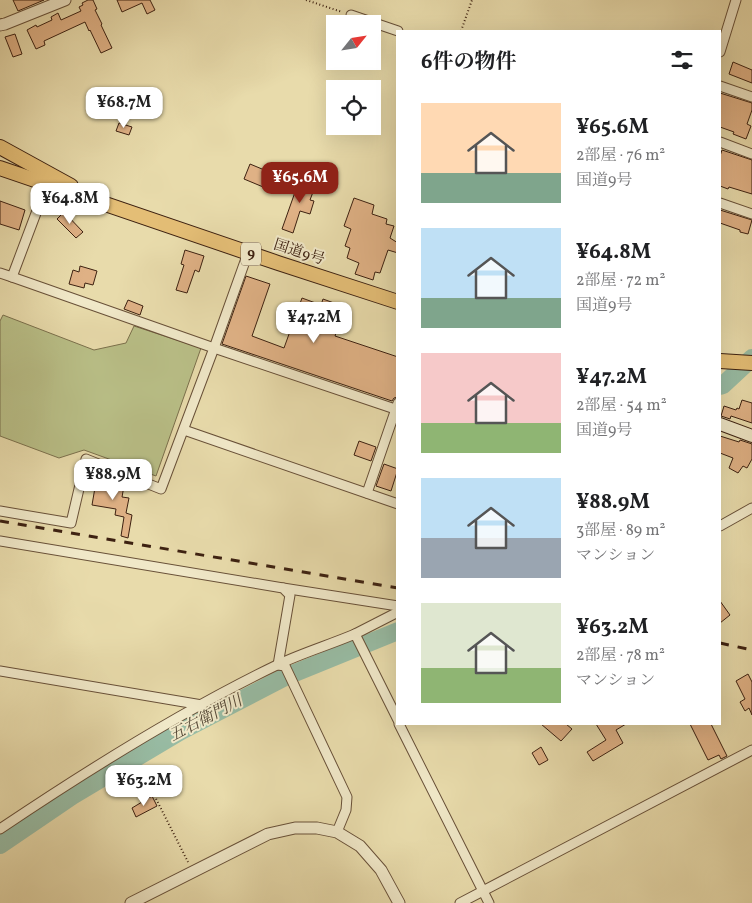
<!DOCTYPE html>
<html lang="ja">
<head>
<meta charset="utf-8">
<style>
  body { margin:0; font-family:Vollkorn,"Noto Serif JP",serif; background:#f2f2f2; color:#202124; height:100vh; display:flex; flex-direction:column; font-size:19px; white-space:nowrap }
  * { box-sizing:border-box; margin:0 }
  p { font-size:16px; color:#757577 }
  .icon { flex:none; width:28px; height:28px; fill:none; stroke:currentColor; stroke-width:2; stroke-linecap:round; stroke-linejoin:round }
  .map { position:relative; flex:1; overflow:hidden }
  .sheet { position:absolute; left:396px; top:30px; width:325px; height:695px; display:flex; flex-direction:column; background:#fff; border-radius:0px; box-shadow:0 5px 20px #0002 }
  .sheet>* { flex:none }
  .needle { width:32px; rotate:60deg }
  .controls { position:absolute; left:326px; top:15px; display:grid; gap:10px }
  .controls a { display:grid; place-items:center; width:55px; height:55px; border-radius:0px; background:#fff; box-shadow:0 5px 20px #0002; font-size:25px }
  .price { position:absolute; translate:-50% -42px; padding:0 11px; border-radius:10px; background:#fff; color:#222; font-size:16px; line-height:32px; filter:drop-shadow(0 1px 2px #0008) }
  .price::after { content:''; position:absolute; left:50%; top:30px; width:15px; height:11px; margin-left:-8px; background:inherit; clip-path:polygon(0 0,100% 0,50% 100%) }
  .price.current { background:#8f2418; color:#fff }
  ul { padding:0; list-style:none }
  li { display:flex; align-items:center; gap:15px; height:125px; padding:0 25px }
  li span { display:grid; place-items:center; flex:none; width:140px; height:100px; border-radius:0px; color:#555 }
  li>.icon { margin-inline-start:auto }
  span .icon { width:60px; height:60px; fill:#fffc; stroke-width:1 }
  li b { font-size:21px }
  h2 { display:flex; justify-content:space-between; align-items:center; height:60px; padding:0 25px; font-size:21px }
  .map>svg:first-child { display:block }
</style>
</head>
<body>
<div class="map">
<svg width="752" height="903" viewBox="0 0 752 903">
  <rect width="100%" height="100%" fill="#e8dbab"/>
  <filter id="stains"><feTurbulence type="fractalNoise" baseFrequency=".004" numOctaves="4"/><feColorMatrix values="0 0 0 0 .2 0 0 0 0 .09 0 0 0 0 .02 0 0 0 .5 -.17"/></filter>
  <radialGradient id="worn" r=".72"><stop offset=".6" stop-color="#630" stop-opacity="0"/><stop offset="1" stop-color="#630" stop-opacity=".3"/></radialGradient>
  <path fill="#b9bf87" stroke="#7b704c" d="M3,315L94,350L126,343L134,326L201,348L156,476L84,450L59,458L0,436V321Z"/>
  <g fill="none" stroke-linecap="round" stroke-linejoin="round">
    <g stroke="#98bca4" stroke-width="18">
      <path d="M720,386L723,385L752,358"/>
      <path d="M0,845L72,796L181,731L285,677L398,631"/>
    </g>
  </g>
  <g fill="#dfb185" stroke="#3d2111">
    <path d="M13,0H44L18,11Z"/>
    <path d="M88,0H93L97,9L95,10L102,24L101,25L112,48L101,53L90,30L89,31L85,22L44,41L45,45L36,49L27,30L36,25L37,27L52,20L51,17L58,13L61,20L81,11L79,7L83,5L82,3Z"/>
    <path d="M117,0H150L155,10L147,14L142,3L122,12Z"/>
    <path d="M15,34L22,54L13,57L5,37Z"/>
    <path d="M733,62L752,70V83L729,74Z"/>
    <path d="M720,93L752,103V110L747,124L751,126L746,139L733,134L734,132L720,127Z"/>
    <path d="M119,123L132,127L129,135L116,131Z"/>
    <path d="M722,150L752,160V194L729,187L728,189L720,186V156Z"/>
    <path d="M250,164L274,174L268,189L244,179Z"/>
    <path d="M300,178L316,184L310,200L314,201L310,214L300,211L293,233L282,229Z"/>
    <path d="M354,198L374,205L372,214L387,219L386,224L394,226L390,238L398,243V253L388,250L380,273L375,272L373,280L355,274L359,263L347,258L350,248L345,246L351,229L344,226Z"/>
    <path d="M0,201L25,210L19,230L0,224Z"/>
    <path d="M720,210L752,220L748,234L740,232V230L720,223Z"/>
    <path d="M64,212L83,232L76,238L57,219Z"/>
    <path d="M185,250L204,256L199,272L195,270L187,293L176,290L184,265L181,264Z"/>
    <path d="M80,266L97,271L93,285L85,283L84,288L69,284L73,270L79,272Z"/>
    <path d="M246,276L270,284L252,336L284,348L302,298L321,305L323,299L345,307L335,336L398,357V397L394,398L392,401L222,344Z"/>
    <path d="M128,300L143,306L140,315L124,309Z"/>
    <path d="M742,400L752,403V423L731,416L730,419L721,416L724,406L736,410L737,408L739,409Z"/>
    <path d="M720,436L739,442L740,440L752,444V459L747,468L743,466L738,473L729,468L733,458L720,453Z"/>
    <path d="M359,441L376,447L371,461L354,455Z"/>
    <path d="M384,464L398,469L391,491L376,486Z"/>
    <path d="M97,476L108,478L107,483L124,486L122,497L129,498L126,513L132,515L128,538L121,536L124,517L115,515L116,509L92,505Z"/>
    <path d="M720,601L730,615L720,623Z"/>
    <path d="M748,674L752,682V715L749,708L745,711L740,702L745,699L736,681Z"/>
    <path d="M541,724H566L572,729L561,741Z"/>
    <path d="M596,724H626L616,730L623,743L593,761L587,752L606,740Z"/>
    <path d="M690,724H711L727,756L721,759L719,755L708,760Z"/>
    <path d="M541,747L548,760L539,765L532,753Z"/>
    <path d="M152,796L157,806L136,817L132,808Z"/>
  </g>
  <g fill="none" stroke-linecap="round" stroke-linejoin="round">
    <defs>
      <g id="minor">
        <path d="M351,15L398,31"/>
        <path d="M720,52L736,0"/>
        <path d="M720,86L752,97"/>
        <path d="M720,142L752,154"/>
        <path d="M720,203L752,214"/>
        <path d="M0,273L12,277L47,184"/>
        <path d="M12,277L214,348L398,410"/>
        <path d="M184,430L398,504"/>
        <path d="M367,493L398,403"/>
        <path d="M0,511L71,523L86,459L161,489L214,348L248,253"/>
        <path d="M720,526L752,508"/>
        <path d="M0,541L283,588L290,595L278,665L285,666L347,797L346,810L337,832"/>
        <path d="M283,588L398,606"/>
        <path d="M355,634L398,612"/>
        <path d="M0,671L202,705"/>
        <path d="M399,724L489,903"/>
        <path d="M0,829C89,769 180,712 277,665C302,653 329,645 355,634L398,720"/>
        <path d="M460,903L752,750"/>
      </g>
      <g id="tertiary">
        <path d="M0,25L5,24L65,0"/>
        <path d="M131,903L268,834L295,828H317L337,832L360,846L381,870L399,903"/>
      </g>
      <path id="secondary" d="M720,424L752,436"/>
      <g id="trunk">
        <path d="M0,147L71,186"/>
        <path d="M0,168L278,263L398,302"/>
        <path d="M720,361L752,363"/>
      </g>
    </defs>
    <use href="#minor" stroke="#685038" stroke-width="11"/>
    <use href="#tertiary" stroke="#685038" stroke-width="13"/>
    <use href="#secondary" stroke="#3d2111" stroke-width="14"/>
    <use href="#trunk" stroke="#3d2111" stroke-width="16"/>
    <g stroke="#3d2111" stroke-width="2" stroke-dasharray="1 2.5" stroke-linecap="butt">
      <path d="M306,0L342,12"/>
      <path d="M461,31L472,0"/>
      <path d="M145,777L188,862"/>
    </g>
    <use href="#minor" stroke="#f0e8c8" stroke-width="9"/>
    <use href="#tertiary" stroke="#f0e8c8" stroke-width="11"/>
    <use href="#secondary" stroke="#f0e8c8" stroke-width="12"/>
    <use href="#trunk" stroke="#e4be76" stroke-width="14"/>
    <g stroke="#3d2111" stroke-width="3" stroke-dasharray="9 9" stroke-linecap="butt">
      <path d="M0,521L398,588"/>
      <path d="M720,643L752,650"/>
    </g>
  </g>
  <g text-anchor="middle" dominant-baseline="central" stroke-width="4" stroke-linejoin="round" paint-order="stroke">
    <rect fill="#f0e8c8" stroke="#735d48" stroke-width="1" x="241" y="242.5" width="20" height="23" rx="4"/>
    <g font-size="14" font-weight="bold" fill="#3d2111">
      <text x="251" y="254">9</text>
    </g>
    <g font-size="15" fill="#3d2111" stroke="#f0e8c8">
      <text transform="translate(299 253) rotate(18)">国道9号</text>
    </g>
    <g font-size="16" font-style="italic" fill="#544836" stroke="#f0e8c8">
      <text transform="translate(206 719) rotate(-28)">五右衛門川</text>
    </g>
  </g>
  <rect width="100%" height="100%" filter="url(#stains)"/>
  <rect width="100%" height="100%" fill="url(#worn)"/>
</svg>
<div class="controls">
<a><svg class="needle" viewBox="-14 -14 28 28"><path d="M0-13l5 13h-10z" fill="#e53935"/><path d="M0 13l5-13h-10z" fill="#757577"/></svg></a>
<a><svg class="icon" aria-label="locate" viewBox="0 0 24 24"><circle cx="12" cy="12" r="6"/><path d="M12 2v4M12 18v4M2 12h4M18 12h4"/></svg></a>
</div>
<b class="price" style="left:124px;top:129px">¥68.7M</b>
<b class="price current" style="left:300px;top:204px">¥65.6M</b>
<b class="price" style="left:70px;top:225px">¥64.8M</b>
<b class="price" style="left:314px;top:344px">¥47.2M</b>
<b class="price" style="left:113px;top:501px">¥88.9M</b>
<b class="price" style="left:144px;top:807px">¥63.2M</b>
<section class="sheet">
<h2>6件の物件<svg class="icon" aria-label="filters" viewBox="0 0 24 24"><path d="M4 7h16M4 17h16"/><circle cx="9" cy="7" r="2"/><circle cx="15" cy="17" r="2"/></svg></h2>
<ul>
<li><span style="background:linear-gradient(#ffd9b3 70%,#7fa58c 0)"><svg class="icon" aria-label="home" viewBox="0 0 24 24"><path d="M3 11l9-7 9 7M6 9v11h12V9"/></svg></span><div><b>¥65.6M</b><p>2部屋 · 76 m²</p><p>国道9号</p></div></li>
<li><span style="background:linear-gradient(#bfe0f5 70%,#7fa58c 0)"><svg class="icon" aria-label="home" viewBox="0 0 24 24"><path d="M3 11l9-7 9 7M6 9v11h12V9"/></svg></span><div><b>¥64.8M</b><p>2部屋 · 72 m²</p><p>国道9号</p></div></li>
<li><span style="background:linear-gradient(#f6c9c9 70%,#8fb573 0)"><svg class="icon" aria-label="home" viewBox="0 0 24 24"><path d="M3 11l9-7 9 7M6 9v11h12V9"/></svg></span><div><b>¥47.2M</b><p>2部屋 · 54 m²</p><p>国道9号</p></div></li>
<li><span style="background:linear-gradient(#bfe0f5 60%,#9aa5b1 0)"><svg class="icon" aria-label="home" viewBox="0 0 24 24"><path d="M3 11l9-7 9 7M6 9v11h12V9"/></svg></span><div><b>¥88.9M</b><p>3部屋 · 89 m²</p><p>マンション</p></div></li>
<li><span style="background:linear-gradient(#dfe7d0 65%,#8fb573 0)"><svg class="icon" aria-label="home" viewBox="0 0 24 24"><path d="M3 11l9-7 9 7M6 9v11h12V9"/></svg></span><div><b>¥63.2M</b><p>2部屋 · 78 m²</p><p>マンション</p></div></li>
</ul>
</section>
</div>
</body>
</html>
